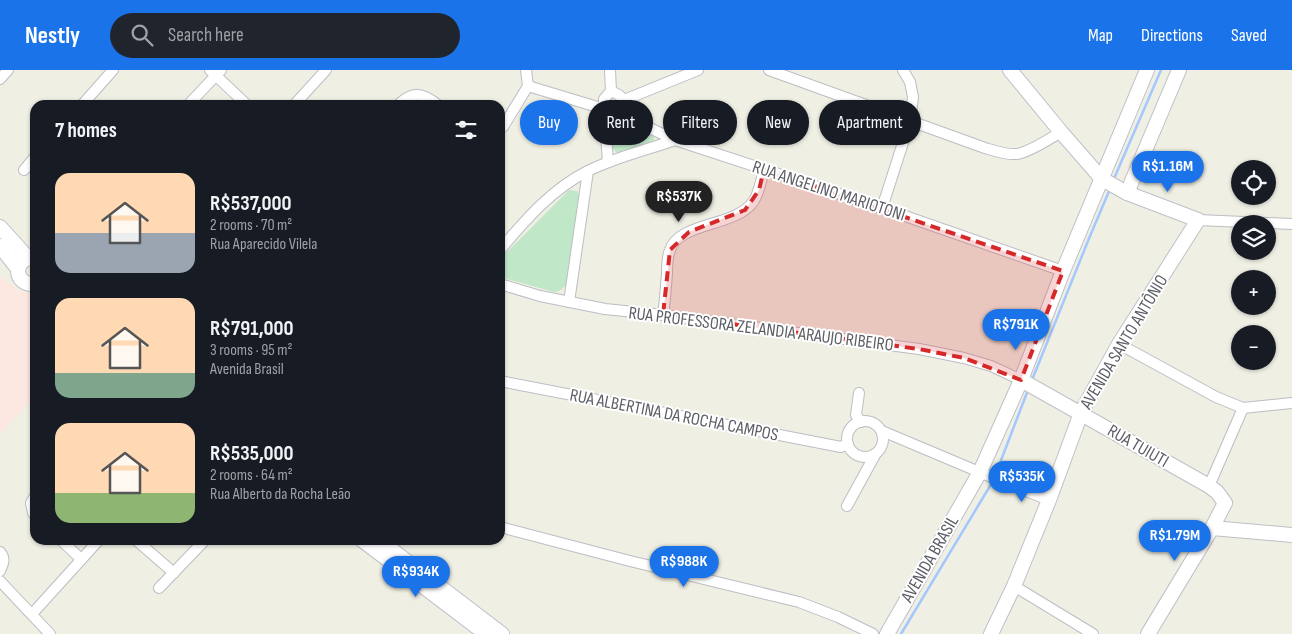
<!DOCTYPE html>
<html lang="en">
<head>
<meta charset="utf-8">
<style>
  body { margin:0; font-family:"Sofia Sans Condensed",sans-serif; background:#20242c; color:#f1f3f6; height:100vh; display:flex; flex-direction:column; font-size:19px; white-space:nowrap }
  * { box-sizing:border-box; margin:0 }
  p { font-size:16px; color:#9ea1a6 }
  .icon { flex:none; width:28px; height:28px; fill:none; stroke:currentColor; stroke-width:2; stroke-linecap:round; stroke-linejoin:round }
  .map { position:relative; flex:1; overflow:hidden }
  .drawer { position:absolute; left:30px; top:30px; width:475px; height:445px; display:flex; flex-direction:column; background:#171b24; border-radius:15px; box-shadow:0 1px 4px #0004 }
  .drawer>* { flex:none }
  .guide { position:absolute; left:520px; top:30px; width:475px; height:45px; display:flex; gap:10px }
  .buttons { position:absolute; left:1231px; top:90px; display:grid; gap:10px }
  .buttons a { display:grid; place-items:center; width:45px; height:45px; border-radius:50%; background:#171b24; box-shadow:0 1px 4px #0004; font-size:25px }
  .price { position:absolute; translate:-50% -42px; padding:0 11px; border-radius:18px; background:#1a73e8; color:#fff; font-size:16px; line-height:32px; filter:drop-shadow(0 1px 2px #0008) }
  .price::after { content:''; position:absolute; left:50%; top:30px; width:15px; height:11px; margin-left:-8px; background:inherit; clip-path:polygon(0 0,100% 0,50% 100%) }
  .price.on { background:#222; color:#fff }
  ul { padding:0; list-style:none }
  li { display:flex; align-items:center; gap:15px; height:125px; padding:0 25px }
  li span { display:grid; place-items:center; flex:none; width:140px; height:100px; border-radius:15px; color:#555 }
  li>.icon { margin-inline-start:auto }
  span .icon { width:60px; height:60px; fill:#fffc; stroke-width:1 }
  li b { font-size:21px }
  h2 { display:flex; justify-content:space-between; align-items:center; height:60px; padding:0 25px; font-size:21px }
  .tag { padding:0 18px; border-radius:22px; background:#171b24; box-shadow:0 1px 4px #0004; font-size:18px; line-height:45px }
  .tag.on { background:#1a73e8; color:#fff }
  header { display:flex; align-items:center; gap:30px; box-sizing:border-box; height:70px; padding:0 25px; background:#1a73e8; color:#fff }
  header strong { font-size:24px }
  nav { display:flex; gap:28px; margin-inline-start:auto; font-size:18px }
  .search { width:350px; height:45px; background:#20242c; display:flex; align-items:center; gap:12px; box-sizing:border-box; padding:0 18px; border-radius:28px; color:#9ea1a6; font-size:19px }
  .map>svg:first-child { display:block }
</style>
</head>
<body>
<header>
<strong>Nestly</strong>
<div class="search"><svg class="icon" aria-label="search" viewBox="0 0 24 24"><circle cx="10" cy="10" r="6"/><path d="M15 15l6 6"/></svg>Search here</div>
<nav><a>Map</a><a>Directions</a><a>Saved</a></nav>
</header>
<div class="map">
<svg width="1292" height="564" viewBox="0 0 1292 564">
  <rect width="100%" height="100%" fill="#efefe4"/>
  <path fill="#fce8e0" d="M0,206L17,220L35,225V326L0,364Z"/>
  <g fill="#c0e7c7">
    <path d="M615,30H620C624,40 628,55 639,60C645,63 650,62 654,66V71L619,84L616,82L611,76L610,35Z"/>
    <path d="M569,120L577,121L580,126L567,215L559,221L554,222L507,209L500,203V189Z"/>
  </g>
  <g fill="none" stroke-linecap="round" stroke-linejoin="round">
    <g stroke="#a4c7ff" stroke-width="2.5">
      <path d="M1113,111L1161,0"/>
      <path d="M1032,310L1090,166L1110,119"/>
      <path d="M995,406L1028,320"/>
      <path d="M901,564L993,411"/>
    </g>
    <defs>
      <g id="street">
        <path d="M210,0L247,35"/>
        <path d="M526,0L528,16"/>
        <path d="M769,0L985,78C995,81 1006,85 1017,84C1030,82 1049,69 1061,62"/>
        <path d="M0,9L8,0"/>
        <path d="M528,16L604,39"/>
        <path d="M611,21L619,25L624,30L629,43L635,51L675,70L882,138L1063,201"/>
        <path d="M624,30L698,0"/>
        <path d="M82,35L113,0"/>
        <path d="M188,35L221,0"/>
        <path d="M294,35L326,0"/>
        <path d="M398,35C413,21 422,22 438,35"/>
        <path d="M500,57H503L528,16"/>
        <path d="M608,92L604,39V29L611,21L610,0"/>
        <path d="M24,100L35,87"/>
        <path d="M882,138L910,51L913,27L910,12L903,0"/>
        <path d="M1198,150L1292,154"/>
        <path d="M500,180C525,150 553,118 588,101C616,87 647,80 675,70"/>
        <path d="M500,214L540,226L605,239L663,245L919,279L964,288L991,296L1021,310"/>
        <path d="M569,232L588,101"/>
        <path d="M663,245C665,231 666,217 667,203C667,196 667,187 670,180C679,152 735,157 753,132C760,122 761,110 764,99"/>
        <path d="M1119,274L1216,327L1243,338L1292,333"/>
        <path d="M500,311L841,377L848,374"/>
        <path d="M859,323L856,345L861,352"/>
        <circle cx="865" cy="369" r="18"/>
        <path d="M882,361L1003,412L1049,430"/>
        <path d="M1209,416L1243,338"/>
        <path d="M35,426L31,433L33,443L35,445"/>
        <path d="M847,436L876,383"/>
        <path d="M500,457L630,491L799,532L838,547L873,564"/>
        <path d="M61,470L81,489"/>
        <path d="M136,470L174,503"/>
        <path d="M0,482C6,489 3,494 0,501"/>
        <path d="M0,511L50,564"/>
        <path d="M1014,516L1093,564"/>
        <path d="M159,518L205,470"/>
        <path d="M32,544L99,470"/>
      </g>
      <g id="secondary">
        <path d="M1127,123L1179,0"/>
        <path d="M0,157L28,188"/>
        <path d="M0,176L18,199"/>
        <path d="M35,188C13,186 12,216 35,214"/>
        <path d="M1021,310L1209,416L1217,422L1225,433L1212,458L1148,564"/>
        <path d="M1212,458L1292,465"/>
        <path d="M362,470L486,564"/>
        <path d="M379,470L502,564"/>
        <path d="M887,564L980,402L1021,310L1063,201L1147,0"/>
        <path d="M991,564L1014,516L1049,430L1081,343L1119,274L1198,150L1127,123L1102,109L1061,62L1010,0"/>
      </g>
    </defs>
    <use href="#street" stroke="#bcbdc3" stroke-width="12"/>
    <use href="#secondary" stroke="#bfc0c8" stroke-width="16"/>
    <use href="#street" stroke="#fff" stroke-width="10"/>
    <use href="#secondary" stroke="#fff" stroke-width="14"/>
  </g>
  <path fill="#d62828" fill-opacity="0.2" stroke="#d62828" stroke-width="4" stroke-dasharray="10 6" stroke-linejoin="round" d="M764,99L1063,201L1021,310L964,288L919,279L663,245L670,180L689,162L745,140L759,120Z"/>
  <g text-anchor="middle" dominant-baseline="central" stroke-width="4" stroke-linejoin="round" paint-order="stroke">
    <g font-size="18" fill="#5c5e65" stroke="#fff">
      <text transform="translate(829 121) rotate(18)">RUA ANGELINO MARIOTONI</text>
      <text transform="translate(761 259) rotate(7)">RUA PROFESSORA ZELANDIA ARAUJO RIBEIRO</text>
      <text transform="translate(1124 272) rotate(-59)">AVENIDA SANTO ANTÔNIO</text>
      <text transform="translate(674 345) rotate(11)">RUA ALBERTINA DA ROCHA CAMPOS</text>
      <text transform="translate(1138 376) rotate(30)">RUA TUIUTI</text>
      <text transform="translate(930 489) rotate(-60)">AVENIDA BRASIL</text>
    </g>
  </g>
</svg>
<div class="buttons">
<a><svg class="icon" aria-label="locate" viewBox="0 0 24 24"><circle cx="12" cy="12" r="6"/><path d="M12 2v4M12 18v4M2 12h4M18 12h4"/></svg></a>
<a><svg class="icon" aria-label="layers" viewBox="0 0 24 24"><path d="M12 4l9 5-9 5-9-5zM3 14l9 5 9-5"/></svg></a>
<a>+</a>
<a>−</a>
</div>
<b class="price" style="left:1168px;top:123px">R$1.16M</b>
<b class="price on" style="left:679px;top:153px">R$537K</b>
<b class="price" style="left:1016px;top:281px">R$791K</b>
<b class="price" style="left:1022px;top:433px">R$535K</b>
<b class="price" style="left:1175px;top:492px">R$1.79M</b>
<b class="price" style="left:684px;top:518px">R$988K</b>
<b class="price" style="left:416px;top:528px">R$934K</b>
<div class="guide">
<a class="tag on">Buy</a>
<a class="tag">Rent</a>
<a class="tag">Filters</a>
<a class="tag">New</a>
<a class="tag">Apartment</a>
</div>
<section class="drawer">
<h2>7 homes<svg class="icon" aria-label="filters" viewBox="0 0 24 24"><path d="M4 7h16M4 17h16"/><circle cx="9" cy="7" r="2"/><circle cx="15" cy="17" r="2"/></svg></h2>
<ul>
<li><span style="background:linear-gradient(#ffd9b3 60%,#9aa5b1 0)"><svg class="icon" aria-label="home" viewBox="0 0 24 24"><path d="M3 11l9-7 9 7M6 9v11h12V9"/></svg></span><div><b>R$537,000</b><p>2 rooms · 70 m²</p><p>Rua Aparecido Vilela</p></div></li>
<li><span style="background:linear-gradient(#ffd9b3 75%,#7fa58c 0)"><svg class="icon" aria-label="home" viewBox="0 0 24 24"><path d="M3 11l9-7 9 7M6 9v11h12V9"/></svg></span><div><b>R$791,000</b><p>3 rooms · 95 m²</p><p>Avenida Brasil</p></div></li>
<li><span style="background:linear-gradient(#ffd9b3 70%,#8fb573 0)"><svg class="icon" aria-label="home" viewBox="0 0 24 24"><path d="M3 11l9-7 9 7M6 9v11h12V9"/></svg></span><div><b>R$535,000</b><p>2 rooms · 64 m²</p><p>Rua Alberto da Rocha Leão</p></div></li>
</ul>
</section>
</div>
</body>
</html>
